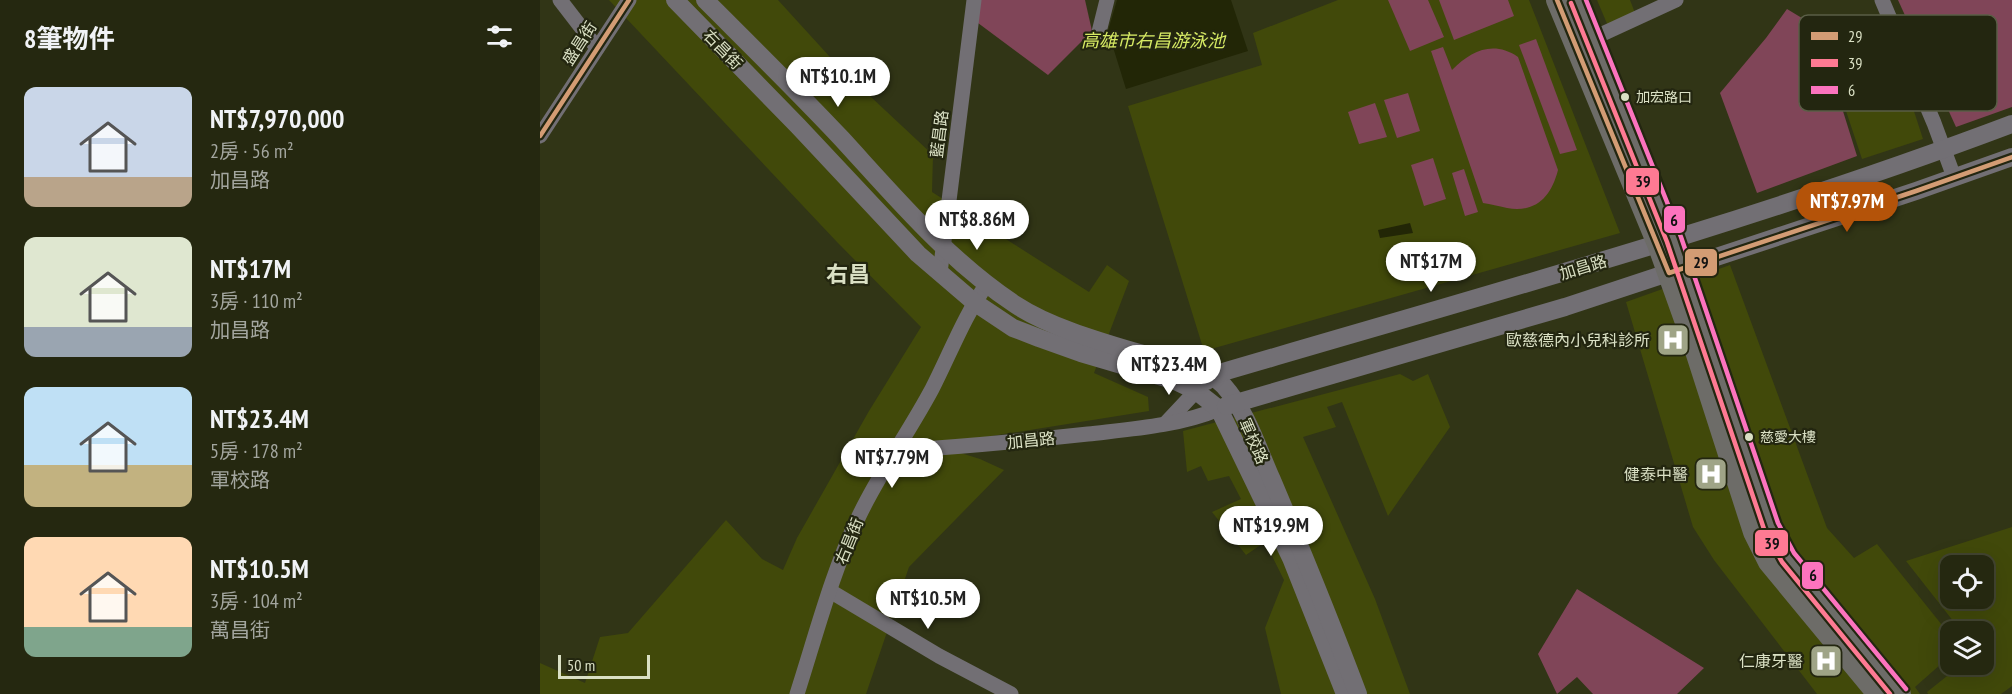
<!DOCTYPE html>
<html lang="zh-TW">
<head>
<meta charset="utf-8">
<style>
  body { margin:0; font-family:"PT Sans Narrow","Noto Sans TC",sans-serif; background:#2d3019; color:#f1f3f6; height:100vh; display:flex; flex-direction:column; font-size:22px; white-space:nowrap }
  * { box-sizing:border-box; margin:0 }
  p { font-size:20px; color:#a3a69f }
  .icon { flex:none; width:33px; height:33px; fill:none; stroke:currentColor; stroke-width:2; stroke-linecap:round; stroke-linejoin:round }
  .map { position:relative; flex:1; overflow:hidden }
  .drawer { display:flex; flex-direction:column; background:#252810; width:540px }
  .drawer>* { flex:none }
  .fabs { position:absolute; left:1400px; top:555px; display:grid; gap:12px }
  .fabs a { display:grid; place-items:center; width:54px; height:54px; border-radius:12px; background:#252810; box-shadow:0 6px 24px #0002,0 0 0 2px #424430; font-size:30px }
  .scale { position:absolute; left:18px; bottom:15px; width:92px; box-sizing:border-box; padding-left:6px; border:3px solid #dae0c4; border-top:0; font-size:16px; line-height:21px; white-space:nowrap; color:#dae0c4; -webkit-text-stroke:4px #232610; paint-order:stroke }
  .price { position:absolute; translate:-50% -51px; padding:0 14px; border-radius:21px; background:#fff; color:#222; font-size:20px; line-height:39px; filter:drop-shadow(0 2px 3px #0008) }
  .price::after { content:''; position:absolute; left:50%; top:36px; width:18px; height:14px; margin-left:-9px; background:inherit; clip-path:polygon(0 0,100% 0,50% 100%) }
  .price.on { background:#b45309; color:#fff }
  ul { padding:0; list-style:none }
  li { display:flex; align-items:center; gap:18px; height:150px; padding:0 24px }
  li span { display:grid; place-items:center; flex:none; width:168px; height:120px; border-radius:12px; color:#555 }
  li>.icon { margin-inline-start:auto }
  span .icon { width:72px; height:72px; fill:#fffc; stroke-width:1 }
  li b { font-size:26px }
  h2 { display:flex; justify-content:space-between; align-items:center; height:72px; padding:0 24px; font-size:26px }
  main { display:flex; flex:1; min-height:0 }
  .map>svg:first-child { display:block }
</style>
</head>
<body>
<main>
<section class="drawer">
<h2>8筆物件<svg class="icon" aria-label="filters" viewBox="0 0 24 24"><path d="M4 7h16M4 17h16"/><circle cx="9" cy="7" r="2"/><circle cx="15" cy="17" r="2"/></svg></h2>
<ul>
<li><span style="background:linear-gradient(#c9d6e8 75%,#b9a48a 0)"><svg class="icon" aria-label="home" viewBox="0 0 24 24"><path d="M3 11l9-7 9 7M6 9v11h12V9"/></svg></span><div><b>NT$7,970,000</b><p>2房 · 56 m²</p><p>加昌路</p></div></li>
<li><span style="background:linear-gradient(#dfe7d0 75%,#9aa5b1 0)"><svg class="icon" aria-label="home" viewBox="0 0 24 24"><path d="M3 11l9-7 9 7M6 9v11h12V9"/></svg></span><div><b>NT$17M</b><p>3房 · 110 m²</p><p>加昌路</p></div></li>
<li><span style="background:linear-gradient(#bfe0f5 65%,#c2b280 0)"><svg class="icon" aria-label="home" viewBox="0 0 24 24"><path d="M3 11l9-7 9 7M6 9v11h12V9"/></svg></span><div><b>NT$23.4M</b><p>5房 · 178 m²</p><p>軍校路</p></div></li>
<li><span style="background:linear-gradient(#ffd9b3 75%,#7fa58c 0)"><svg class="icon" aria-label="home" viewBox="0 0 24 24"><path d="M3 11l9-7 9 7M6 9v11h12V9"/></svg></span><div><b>NT$10.5M</b><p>3房 · 104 m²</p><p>萬昌街</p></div></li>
</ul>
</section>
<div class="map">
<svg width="1472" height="694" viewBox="0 0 1472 694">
  <rect width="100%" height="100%" fill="#313516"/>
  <g fill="#41490a" fill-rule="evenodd">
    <path d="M69,0H238L300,68L393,155L392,192L549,292L567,265L589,281L554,373L608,397L609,411L395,445L440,459L464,470L369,567L326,694H0V663L45,683L60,637L88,633L186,520L222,559L243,570L257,538L329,411L381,327L297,242Z"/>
    <path d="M798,0H989L1080,233L664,351L588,106L722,65L713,33Z"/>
    <path d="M1057,0H1090L1095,13L1068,26Z"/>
    <path d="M1360,68L1383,139L1322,159L1298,87Z"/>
    <path d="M1190,265L1287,528L1314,558L1337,544L1410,635V656L1375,687L1380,694H1277L1174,560L1153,527L1086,302Z"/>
    <path d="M860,374L873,381L888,374L910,427L848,516L802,402L787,407L796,427L763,437L835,599L870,694H741L725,628L744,580L725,542L706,555L672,512L701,499L689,476L668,481L661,466L647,472L643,431Z"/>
    <path d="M1472,527V686L1461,694H1388L1387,692L1421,665L1443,664V632L1421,631L1366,561ZM1410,566H1443V598H1410Z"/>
  </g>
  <g fill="#804558">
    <path d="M440,0H545L552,31L508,75L438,23Z"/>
    <path d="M848,0H888L904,37L870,51Z"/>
    <path d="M899,0H968L974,16L914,40Z"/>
    <path d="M1358,0H1472V107L1416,127Z"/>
    <path d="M1247,9L1323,55L1297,92L1317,156L1217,193L1180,93L1226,38Z"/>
    <path d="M996,39L1037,150L1020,154L979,45Z"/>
    <path d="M903,47L912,70C931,51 953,40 978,57L1018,170C1011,197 996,213 967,208C958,206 951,204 943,203L891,51Z"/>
    <path d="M868,93L880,131L857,138L844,100Z"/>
    <path d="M835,103L847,137L819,144L808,112Z"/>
    <path d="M893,158L906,199L884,206L871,165Z"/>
    <path d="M924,169L938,212L925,216L912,173Z"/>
    <path d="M1037,589L1164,668L1137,694H1053L1037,677L1017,694L998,654Z"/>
  </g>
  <g fill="#222606">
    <path d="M577,0H691L708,51L586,89L568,31Z"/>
    <path d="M870,223L873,233L840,238L838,230Z"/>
  </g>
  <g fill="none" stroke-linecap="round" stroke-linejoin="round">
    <g stroke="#726f74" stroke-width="15">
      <path d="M20,0L57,48"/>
      <path d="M1342,0L1394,123L1414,177"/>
      <path d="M559,32L567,0"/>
      <path d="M1047,41L1136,0"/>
      <path d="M0,136L89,0"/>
      <path d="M400,273L434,0"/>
      <path d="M626,423L656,391"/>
      <path d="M354,451C419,447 483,441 548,434C591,429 638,426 679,409"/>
      <path d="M290,591L399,656L471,694"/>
      <path d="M257,694C276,635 292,572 319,516C340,472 369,432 392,389C410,354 424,316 447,284"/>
    </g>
    <g stroke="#726f74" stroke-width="18">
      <path d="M135,0L258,126L378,254L434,302L473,328L499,338L541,353L633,380L656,391L679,409L751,558L805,694"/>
      <path d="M165,0C211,46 258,92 302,139C356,198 409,261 476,305C508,326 555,340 592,351C622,360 662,362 684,386C707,412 718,449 732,480C762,551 791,622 818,694"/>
      <path d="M667,381L673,375C941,296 1210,223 1472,124"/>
      <path d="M686,406L1025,307L1376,191L1472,157"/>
    </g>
    <g stroke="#6d6c68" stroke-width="22">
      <path d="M1017,0L1118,244L1153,342L1214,532L1229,562L1338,694"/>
      <path d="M1038,0L1134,239L1231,526L1248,557L1360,694"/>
    </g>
    <defs>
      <g id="bus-1">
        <path d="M1017,0L1129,273L1376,191L1472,157"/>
        <path d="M0,136L89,0"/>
      </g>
      <path id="bus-2" d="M1031,3L1127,242L1224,529L1242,562L1350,694"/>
      <path id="bus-3" d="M1046,0L1141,237L1238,523L1254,553L1366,689"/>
    </defs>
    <use href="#bus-1" stroke="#232610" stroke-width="9"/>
    <use href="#bus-2" stroke="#232610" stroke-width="9"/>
    <use href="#bus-3" stroke="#232610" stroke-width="9"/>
    <use href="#bus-1" stroke="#d39c74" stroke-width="4.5"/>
    <use href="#bus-2" stroke="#fe7a93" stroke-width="4.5"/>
    <use href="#bus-3" stroke="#fc73be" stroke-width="4.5"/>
  </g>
  <defs>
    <symbol id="hospital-square" viewBox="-11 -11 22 22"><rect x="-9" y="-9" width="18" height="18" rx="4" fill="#9fa487" stroke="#232610"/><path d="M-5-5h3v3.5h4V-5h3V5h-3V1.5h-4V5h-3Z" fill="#fff"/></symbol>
  </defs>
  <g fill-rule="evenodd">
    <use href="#hospital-square" x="1114" y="321" width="38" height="38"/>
    <use href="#hospital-square" x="1152" y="455" width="38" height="38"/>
    <use href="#hospital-square" x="1267" y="642" width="38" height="38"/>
  </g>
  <g fill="#dae0c4" stroke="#232610" stroke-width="2">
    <circle cx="1085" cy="97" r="5"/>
    <circle cx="1209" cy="437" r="5"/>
  </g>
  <g text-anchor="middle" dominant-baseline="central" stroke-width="4.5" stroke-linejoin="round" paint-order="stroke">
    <g font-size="14" fill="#dae0c4" stroke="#232610" text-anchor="start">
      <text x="1096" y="97">加宏路口</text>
      <text x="1220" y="437">慈愛大樓</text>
    </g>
    <g font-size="16" fill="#dae0c4" stroke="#232610">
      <text transform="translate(39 43) rotate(-57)">盛昌街</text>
      <text transform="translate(183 49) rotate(46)">右昌街</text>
      <text transform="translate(399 134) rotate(-83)">藍昌路</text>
      <text transform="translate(1043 267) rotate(-17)">加昌路</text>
      <text transform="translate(491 440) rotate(-6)">加昌路</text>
      <text transform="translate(714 441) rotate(66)">軍校路</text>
      <text transform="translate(309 541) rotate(-68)">右昌街</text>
    </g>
    <g font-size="16" fill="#dae0c4" stroke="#232610" text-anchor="end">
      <text x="1110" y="340">歐慈德內小兒科診所</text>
      <text x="1148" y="474">健泰中醫</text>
      <text x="1263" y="661">仁康牙醫</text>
    </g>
    <g font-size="18" font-style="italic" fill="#d6ea64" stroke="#232610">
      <text x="613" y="40">高雄市右昌游泳池</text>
    </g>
    <g font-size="22" font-weight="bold" fill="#dae0c4" stroke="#232610">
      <text x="308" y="274">右昌</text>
    </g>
  </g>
  <rect x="1259" y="15" width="198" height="96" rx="9" fill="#232610" stroke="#5a5e46" stroke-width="1.5"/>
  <rect x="1271" y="32" width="27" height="8" fill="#d39c74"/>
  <rect x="1271" y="59" width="27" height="8" fill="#fe7a93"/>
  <rect x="1271" y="86" width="27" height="8" fill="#fc73be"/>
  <g font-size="16" fill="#dae0c4">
    <text x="1308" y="42">29</text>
    <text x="1308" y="69">39</text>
    <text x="1308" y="96">6</text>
  </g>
  <g stroke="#232610" stroke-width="2">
    <rect x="1085" y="167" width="35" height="29" rx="6" fill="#fe7a93"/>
    <rect x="1123" y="205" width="23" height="29" rx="6" fill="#fc73be"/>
    <rect x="1144" y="248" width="34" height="29" rx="6" fill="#d39c74"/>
    <rect x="1214" y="529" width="35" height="28" rx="6" fill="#fe7a93"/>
    <rect x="1261" y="561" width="23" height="29" rx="6" fill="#fc73be"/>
  </g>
  <g font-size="16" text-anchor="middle" font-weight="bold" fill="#111">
    <text x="1103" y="187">39</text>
    <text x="1134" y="226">6</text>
    <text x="1161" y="268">29</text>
    <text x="1232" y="549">39</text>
    <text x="1273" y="581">6</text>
  </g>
</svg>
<div class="fabs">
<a><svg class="icon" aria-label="locate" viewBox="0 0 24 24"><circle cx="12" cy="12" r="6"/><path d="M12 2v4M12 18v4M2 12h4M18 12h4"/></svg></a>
<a><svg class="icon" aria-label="layers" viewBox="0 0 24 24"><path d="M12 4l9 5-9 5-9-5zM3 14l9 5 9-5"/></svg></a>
</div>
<div class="scale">50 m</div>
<b class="price" style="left:298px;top:108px">NT$10.1M</b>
<b class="price on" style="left:1307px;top:233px">NT$7.97M</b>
<b class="price" style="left:437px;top:251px">NT$8.86M</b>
<b class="price" style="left:891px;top:293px">NT$17M</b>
<b class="price" style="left:629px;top:396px">NT$23.4M</b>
<b class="price" style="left:352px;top:489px">NT$7.79M</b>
<b class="price" style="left:731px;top:557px">NT$19.9M</b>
<b class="price" style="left:388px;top:630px">NT$10.5M</b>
</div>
</main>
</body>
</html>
